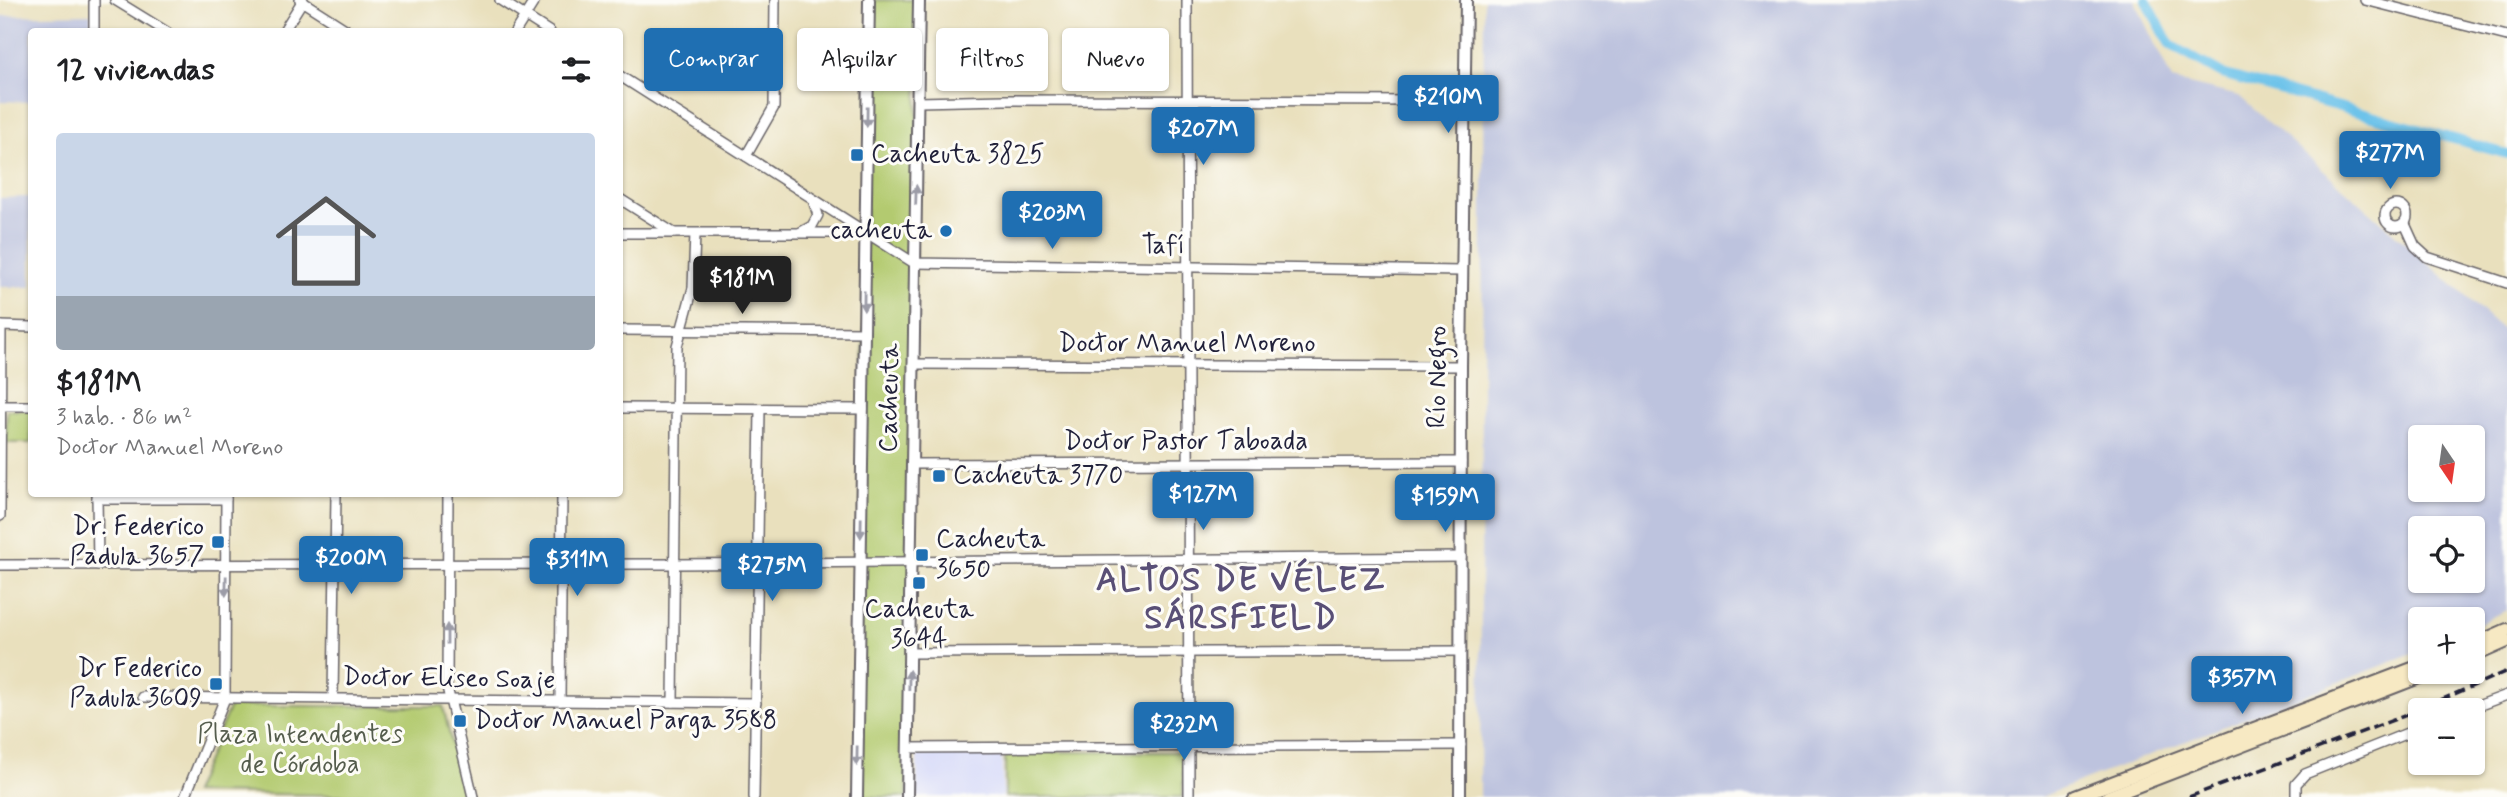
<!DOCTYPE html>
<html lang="es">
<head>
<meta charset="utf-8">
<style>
  body { margin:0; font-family:Mynerve,sans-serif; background:#f2f2f2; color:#202124; height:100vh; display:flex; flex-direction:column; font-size:26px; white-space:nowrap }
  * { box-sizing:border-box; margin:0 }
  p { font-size:23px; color:#757577 }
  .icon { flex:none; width:38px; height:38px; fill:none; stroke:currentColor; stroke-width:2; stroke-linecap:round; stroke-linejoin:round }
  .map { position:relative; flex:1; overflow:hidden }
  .details { position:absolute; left:28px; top:28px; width:595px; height:469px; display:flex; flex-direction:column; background:#fff; border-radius:7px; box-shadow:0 2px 5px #0004 }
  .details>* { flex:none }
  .hud { position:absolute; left:644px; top:28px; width:665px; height:63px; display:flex; gap:14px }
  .needle { width:46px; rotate:167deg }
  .tools { position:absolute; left:2408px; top:425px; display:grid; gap:14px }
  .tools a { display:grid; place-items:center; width:77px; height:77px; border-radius:7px; background:#fff; box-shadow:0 2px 5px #0004; font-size:35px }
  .price { position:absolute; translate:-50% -60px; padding:0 16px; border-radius:7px; background:#1f6fb2; color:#fff; font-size:23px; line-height:46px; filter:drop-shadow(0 2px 4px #0008) }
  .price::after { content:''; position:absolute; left:50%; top:42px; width:21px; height:16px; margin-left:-10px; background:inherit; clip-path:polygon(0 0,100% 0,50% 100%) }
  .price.current { background:#222; color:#fff }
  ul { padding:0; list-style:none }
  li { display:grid; align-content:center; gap:14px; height:371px; padding:0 28px }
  li span { display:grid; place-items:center; height:217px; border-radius:7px; color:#555 }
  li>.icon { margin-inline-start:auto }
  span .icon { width:126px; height:126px; fill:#fffc; stroke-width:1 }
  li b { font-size:30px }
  h2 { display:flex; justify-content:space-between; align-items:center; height:84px; padding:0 28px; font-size:30px }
  .tag { padding:0 24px; border-radius:7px; background:#fff; box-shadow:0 2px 5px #0004; font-size:24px; line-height:63px }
  .tag.current { background:#1f6fb2; color:#fff }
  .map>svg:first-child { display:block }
</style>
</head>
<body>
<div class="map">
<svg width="2507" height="797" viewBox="0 0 2507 797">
  <rect width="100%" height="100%" fill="#fdfcf7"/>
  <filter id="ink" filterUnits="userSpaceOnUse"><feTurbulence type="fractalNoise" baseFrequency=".0143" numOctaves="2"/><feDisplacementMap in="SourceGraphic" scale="14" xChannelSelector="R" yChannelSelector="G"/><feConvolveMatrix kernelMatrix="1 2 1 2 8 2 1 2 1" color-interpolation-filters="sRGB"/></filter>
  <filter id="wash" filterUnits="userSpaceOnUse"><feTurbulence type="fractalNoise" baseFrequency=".00686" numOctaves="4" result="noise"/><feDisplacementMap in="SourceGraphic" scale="28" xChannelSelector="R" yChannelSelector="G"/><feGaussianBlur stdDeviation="1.57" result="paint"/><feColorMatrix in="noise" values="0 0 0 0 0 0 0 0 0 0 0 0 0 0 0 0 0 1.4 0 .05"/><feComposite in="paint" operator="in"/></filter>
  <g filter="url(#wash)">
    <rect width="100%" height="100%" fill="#e9e0bd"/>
    <path fill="#d4d8f9" d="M917,755H1002L1003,797H917Z"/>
    <g fill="#bdc3de" fill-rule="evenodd">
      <path d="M1484,0H2134L2172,80L2239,96L2507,333V610L2473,627V620H2420V651L2041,797H1480ZM2420,438H2473V490H2420ZM2473,528V581H2420V528Z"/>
      <path d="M91,14V31L32,32L31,102L0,101V16Z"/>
      <path d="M31,197V287H0V198Z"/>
    </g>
    <g fill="#b3ca6f" stroke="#6a7655" stroke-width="2">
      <path d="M869,0H919L907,797H857Z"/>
      <path d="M7,410H31V443H6Z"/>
      <path d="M230,706H443L464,797L193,793Z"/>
      <rect x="1005" y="752" width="178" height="45"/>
    </g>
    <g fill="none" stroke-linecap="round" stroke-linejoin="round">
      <path stroke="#6dc3ea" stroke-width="10" d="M2146,0L2170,45L2222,74L2507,154"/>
    </g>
  </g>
  <g filter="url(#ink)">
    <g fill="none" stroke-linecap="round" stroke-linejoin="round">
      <defs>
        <g id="minor">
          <path d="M115,0L167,32"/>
          <path d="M300,0L350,32"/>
          <path d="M500,0L550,32"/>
          <path d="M1187,0L1189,797"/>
          <path d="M2365,0L2507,36"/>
          <path d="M94,32V0"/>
          <path d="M283,32L303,0"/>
          <path d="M515,32L535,0"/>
          <path d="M620,76L914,263L1462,271"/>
          <path d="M919,102L1004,100L1432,101"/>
          <path d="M746,156L774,107L775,0"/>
          <path d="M620,199L674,233"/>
          <circle cx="2396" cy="216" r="11"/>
          <path d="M2405,224L2415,246L2427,257L2507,283"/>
          <path d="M801,232L812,226L818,215L813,200"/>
          <path d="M620,233H864"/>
          <path d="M0,326L32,327"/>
          <path d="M620,330L864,332"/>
          <path d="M913,364L1461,366"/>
          <path d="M0,406H32"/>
          <path d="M620,408L863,409"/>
          <path d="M912,464L1461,462"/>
          <path d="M448,494L447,687L473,797"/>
          <path d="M97,496L98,565"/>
          <path d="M97,499H226"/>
          <path d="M0,516L1,326"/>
          <path d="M0,565L675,564L1461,557"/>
          <path d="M909,653L1461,651"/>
          <path d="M143,697L756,703"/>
          <path d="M333,698L336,494"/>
          <path d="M560,701L562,494"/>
          <path d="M673,702L677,346L693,288L695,234"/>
          <path d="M2467,710L2507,695"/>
          <path d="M908,748L1461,745"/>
          <path d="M185,797L225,698L226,494"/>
          <path d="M754,797L760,409"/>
          <path d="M2296,797V784L2305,774L2420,728"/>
        </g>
        <g id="tertiary">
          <path d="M857,797L869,0"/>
          <path d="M907,797L919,0"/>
          <path d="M1460,797L1461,366L1466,0"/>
        </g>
        <g id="secondary">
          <path d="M2473,645L2507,630"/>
          <path d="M2473,656L2507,641"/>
          <path d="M2075,797L2420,666"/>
          <path d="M2108,797L2432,672"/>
        </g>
      </defs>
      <use href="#minor" stroke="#686468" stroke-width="12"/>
      <use href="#tertiary" stroke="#686468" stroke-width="14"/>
      <use href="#secondary" stroke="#686468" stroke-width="16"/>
      <use href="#minor" stroke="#fff" stroke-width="9"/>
      <use href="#tertiary" stroke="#fff" stroke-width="10"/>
      <use href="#secondary" stroke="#f7e9c3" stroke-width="12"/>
      <path stroke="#22223b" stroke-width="3.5" stroke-dasharray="10 5" stroke-linecap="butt" d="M2189,797L2404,716L2507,671"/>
    </g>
    <defs><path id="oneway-solid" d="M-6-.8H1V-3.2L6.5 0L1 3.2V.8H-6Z" transform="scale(1.75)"/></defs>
    <g fill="#9c9ca7">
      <use href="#oneway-solid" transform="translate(867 117) rotate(91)"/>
      <use href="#oneway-solid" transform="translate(916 195) rotate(-88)"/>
      <use href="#oneway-solid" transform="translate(864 301) rotate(91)"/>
      <use href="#oneway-solid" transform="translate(861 528) rotate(91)"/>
      <use href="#oneway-solid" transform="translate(226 586) rotate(91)"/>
      <use href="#oneway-solid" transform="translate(447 634) rotate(-90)"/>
      <use href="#oneway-solid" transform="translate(909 680) rotate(-89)"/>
      <use href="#oneway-solid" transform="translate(857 756) rotate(91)"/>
    </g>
  </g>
  <g fill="#1f6fb2" stroke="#fdfcf7" stroke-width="2.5">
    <rect x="850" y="148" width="14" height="14" rx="3.5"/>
    <circle cx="946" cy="231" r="7"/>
    <rect x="932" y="469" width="14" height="14" rx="3.5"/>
    <rect x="211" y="535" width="14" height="14" rx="3.5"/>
    <rect x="915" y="548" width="14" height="14" rx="3.5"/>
    <rect x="912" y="576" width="14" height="14" rx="3.5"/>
    <rect x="209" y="677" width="14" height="14" rx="3.5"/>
    <rect x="453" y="714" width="14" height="14" rx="3.5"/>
  </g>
  <g text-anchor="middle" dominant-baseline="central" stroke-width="6" stroke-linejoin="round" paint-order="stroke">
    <g font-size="26" fill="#22223b" stroke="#fdfcf7" text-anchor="start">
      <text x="871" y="155">Cacheuta 3825</text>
      <text x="932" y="231" text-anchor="end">cacheuta</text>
      <text x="953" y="476">Cacheuta 3770</text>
      <text x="204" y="527" text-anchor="end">Dr. Federico<tspan x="204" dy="30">Padula 3657</tspan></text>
      <text x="936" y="540">Cacheuta<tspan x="936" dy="30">3650</tspan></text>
      <text x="919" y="610" text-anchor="middle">Cacheuta<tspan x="919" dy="30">3644</tspan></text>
      <text x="202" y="669" text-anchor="end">Dr Federico<tspan x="202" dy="30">Padula 3609</tspan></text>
      <text x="474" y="721">Doctor Manuel Parga 3588</text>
    </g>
    <g font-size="26" fill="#22223b" stroke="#fdfcf7">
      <text transform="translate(1163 246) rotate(1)">Tafí</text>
      <text x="1187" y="344">Doctor Manuel Moreno</text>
      <text transform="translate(1438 377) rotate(-90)">Río Negro</text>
      <text transform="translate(890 398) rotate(-89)">Cacheuta</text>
      <text x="1186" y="442">Doctor Pastor Taboada</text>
      <text transform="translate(449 679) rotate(1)">Doctor Eliseo Soaje</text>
    </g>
    <g font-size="26" fill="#555d4d" stroke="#fdfcf7">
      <text x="300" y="735">Plaza Intendentes<tspan x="300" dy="30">de Córdoba</tspan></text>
    </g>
    <g font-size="33" font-weight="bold" letter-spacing="2" fill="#594f76" stroke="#fdfcf7">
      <text x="1241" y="581">ALTOS DE VÉLEZ<tspan x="1241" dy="38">SÁRSFIELD</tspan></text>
    </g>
  </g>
</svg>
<div class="tools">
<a><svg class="needle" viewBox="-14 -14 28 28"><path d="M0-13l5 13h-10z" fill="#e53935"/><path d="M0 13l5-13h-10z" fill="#757577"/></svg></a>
<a><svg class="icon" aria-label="locate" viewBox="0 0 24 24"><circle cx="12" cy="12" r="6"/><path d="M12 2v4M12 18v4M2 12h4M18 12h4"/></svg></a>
<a>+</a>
<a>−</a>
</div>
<b class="price" style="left:1448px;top:135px">$210M</b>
<b class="price" style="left:1203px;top:167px">$207M</b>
<b class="price" style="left:2390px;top:191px">$277M</b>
<b class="price" style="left:1052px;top:251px">$203M</b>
<b class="price current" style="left:742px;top:316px">$181M</b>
<b class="price" style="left:1203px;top:532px">$127M</b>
<b class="price" style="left:1445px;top:534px">$159M</b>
<b class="price" style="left:351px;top:596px">$200M</b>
<b class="price" style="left:577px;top:598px">$311M</b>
<b class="price" style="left:772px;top:603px">$275M</b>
<b class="price" style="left:2242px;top:716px">$357M</b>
<b class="price" style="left:1184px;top:762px">$232M</b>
<div class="hud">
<a class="tag current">Comprar</a>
<a class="tag">Alquilar</a>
<a class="tag">Filtros</a>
<a class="tag">Nuevo</a>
</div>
<section class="details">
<h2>12 viviendas<svg class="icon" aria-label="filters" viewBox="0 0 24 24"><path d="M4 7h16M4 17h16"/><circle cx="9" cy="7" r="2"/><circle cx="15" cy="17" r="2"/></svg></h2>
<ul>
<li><span style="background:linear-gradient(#c9d6e8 75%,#9aa5b1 0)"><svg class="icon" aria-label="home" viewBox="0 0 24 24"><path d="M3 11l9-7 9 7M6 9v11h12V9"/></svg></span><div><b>$181M</b><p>3 hab. · 86 m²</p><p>Doctor Manuel Moreno</p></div></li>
</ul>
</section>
</div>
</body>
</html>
